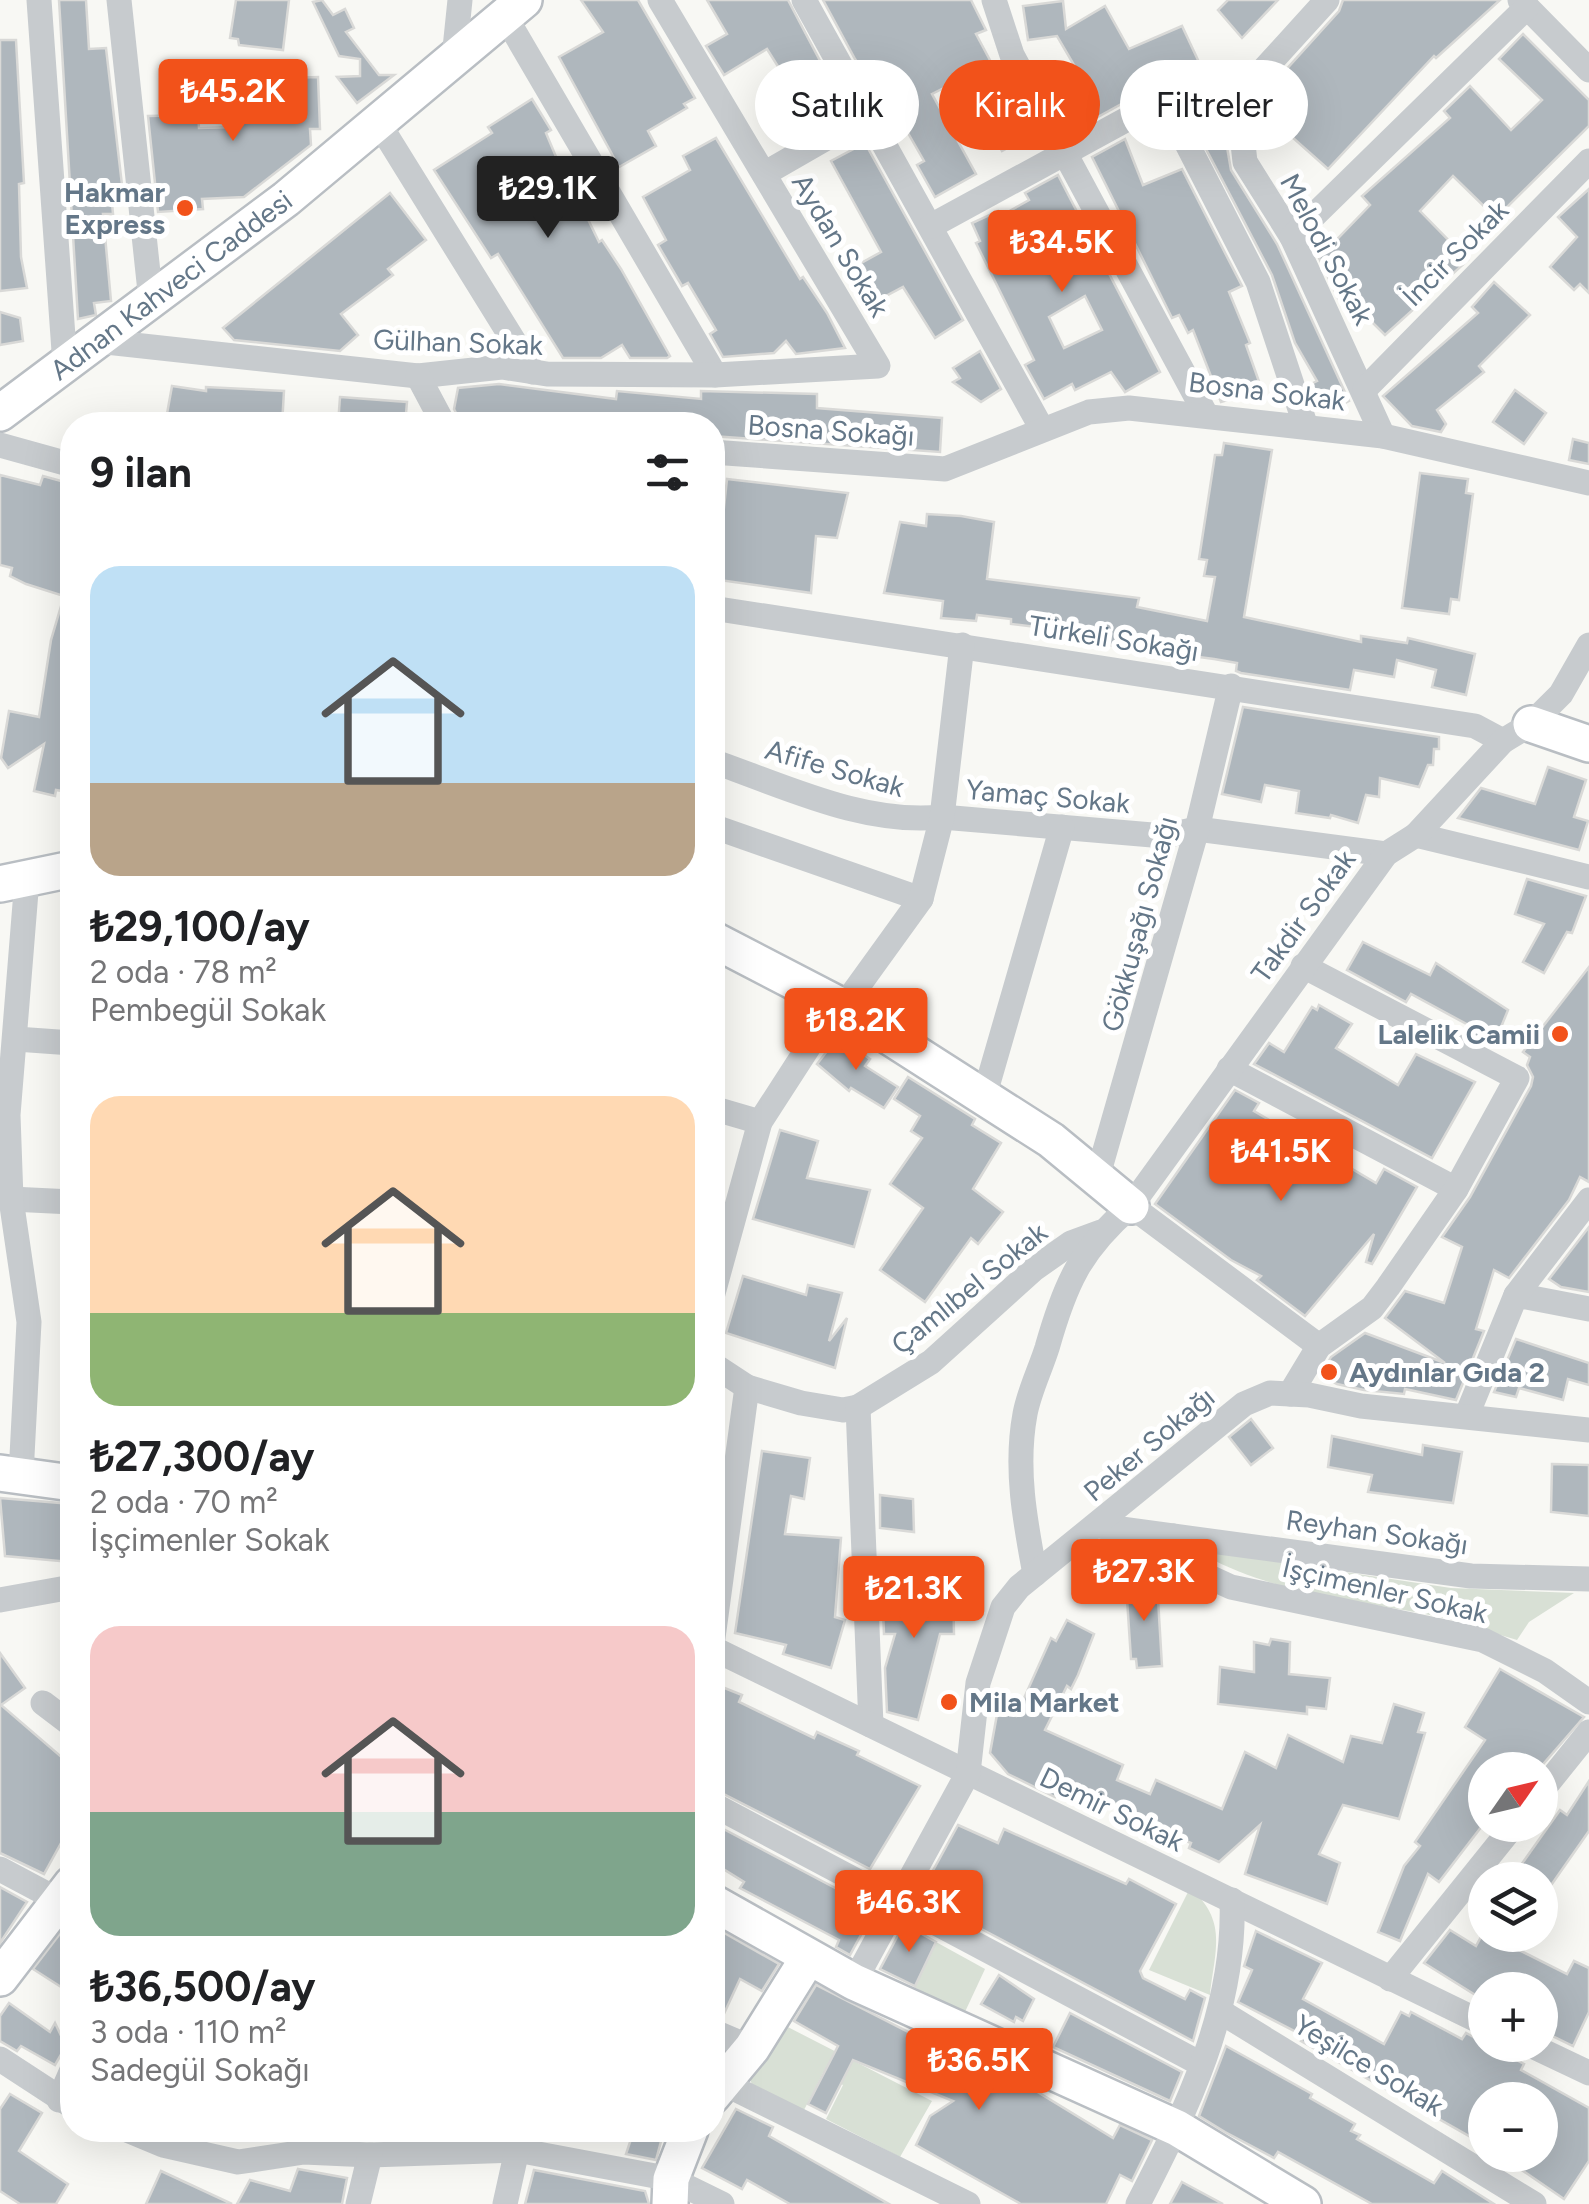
<!DOCTYPE html>
<html lang="tr">
<head>
<meta charset="utf-8">
<style>
  body { margin:0; font-family:Figtree,sans-serif; background:#f2f2f2; color:#202124; height:100vh; display:flex; flex-direction:column; font-size:38px; white-space:nowrap }
  * { box-sizing:border-box; margin:0 }
  p { font-size:32px; color:#757577 }
  .icon { flex:none; width:55px; height:55px; fill:none; stroke:currentColor; stroke-width:2; stroke-linecap:round; stroke-linejoin:round }
  .map { position:relative; flex:1; overflow:hidden }
  .panel { position:absolute; left:60px; top:412px; width:665px; height:1730px; display:flex; flex-direction:column; background:#fff; border-radius:40px; box-shadow:0 10px 40px #0002 }
  .panel>* { flex:none }
  .top-card { position:absolute; left:755px; top:60px; width:682px; height:90px; display:flex; gap:20px }
  .needle { width:65px; rotate:56deg }
  .buttons { position:absolute; left:1468px; top:1752px; display:grid; gap:20px }
  .buttons a { display:grid; place-items:center; width:90px; height:90px; border-radius:50%; background:#fff; box-shadow:0 10px 40px #0002; font-size:50px }
  .price { position:absolute; translate:-50% -85px; padding:0 22px; border-radius:10px; background:#f2521a; color:#fff; font-size:32px; line-height:65px; filter:drop-shadow(0 2px 5px #0008) }
  .price::after { content:''; position:absolute; left:50%; top:60px; width:30px; height:22px; margin-left:-15px; background:inherit; clip-path:polygon(0 0,100% 0,50% 100%) }
  .price.active { background:#222; color:#fff }
  ul { padding:0; list-style:none }
  li { display:grid; align-content:center; gap:20px; height:530px; padding:0 30px }
  li span { display:grid; place-items:center; height:310px; border-radius:30px; color:#555 }
  li>.icon { margin-inline-start:auto }
  span .icon { width:180px; height:180px; fill:#fffc; stroke-width:1 }
  li b { font-size:42px }
  h2 { display:flex; justify-content:space-between; align-items:center; height:120px; padding:0 30px; font-size:42px }
  .tag { padding:0 35px; border-radius:45px; background:#fff; box-shadow:0 10px 40px #0002; font-size:35px; line-height:90px }
  .tag.active { background:#f2521a; color:#fff }
  .map>svg:first-child { display:block }
</style>
</head>
<body>
<div class="map">
<svg width="1589" height="2204" viewBox="0 0 1589 2204">
  <rect width="100%" height="100%" fill="#f8f8f4"/>
  <g fill="#d8e0d5">
    <path d="M1206,1551L1451,1588L1574,1593L1529,1622L1517,1640C1493,1633 1468,1624 1444,1618C1365,1600 1278,1596 1206,1556Z"/>
    <path d="M1190,1888C1228,1921 1215,1950 1210,1995L1149,1970Z"/>
    <path d="M936,1942L985,1969L964,2014L914,1987Z"/>
    <path d="M780,2023L932,2101L900,2157L826,2119L843,2085L823,2073L804,2110L752,2084L748,2076Z"/>
  </g>
  <g fill="#afb7bd" stroke="#d9d9d7" stroke-width="2.5" fill-rule="evenodd">
    <path d="M59,0H86L89,49L106,48L124,202L112,203L113,214H103L111,301L94,303L96,315L78,319Z"/>
    <path d="M236,0H289L283,50L239,45L238,39L230,38Z"/>
    <path d="M322,0L333,15L345,9L354,28L346,32L379,75H394L357,103L337,77L360,76V59L339,56L313,2Z"/>
    <path d="M581,0H638L695,98L684,104L687,108L648,131L656,146L619,167L559,57L603,32Z"/>
    <path d="M707,0H788L828,76L804,90L820,113L779,141L763,118L802,92L796,95L767,49L724,75L706,46L727,34Z"/>
    <path d="M823,0H971L986,30L976,34L1030,135L1002,151L962,79L932,94L976,174L935,197L917,165L924,161L896,112L872,71L866,75L855,59Z"/>
    <path d="M1228,0H1278L1242,38L1218,10Z"/>
    <path d="M1343,0H1500L1436,58L1434,56L1328,169L1255,104L1339,11Z"/>
    <path d="M1063,1L1066,29L1105,6L1129,49L1182,26L1220,107L1209,111L1227,147L1231,170L1277,244L1349,401L1333,409H1321L1309,385L1317,381L1295,343L1272,275L1173,86L1156,85L1085,124L1066,83L1081,77L1057,36L1028,40L1023,6Z"/>
    <path d="M1523,34L1589,100V126L1496,218L1453,176L1420,211L1468,260L1385,335L1366,316L1361,321L1338,298L1319,258L1370,205L1362,196L1450,118L1444,111L1470,86L1511,130L1542,100L1499,59Z"/>
    <path d="M0,40H16L24,183L19,184L21,257L27,288L0,291Z"/>
    <path d="M318,77L320,129H310L311,145L244,197L202,199L203,209L158,212L148,116L198,115L199,128L236,127L235,80Z"/>
    <path d="M532,99L551,130L546,133L578,209L582,207L599,242L602,240L621,269L670,356L667,358H630L622,345L601,358H563L498,254L491,258L434,170L492,133L488,127Z"/>
    <path d="M716,138L800,279L803,277L827,313L845,348L796,354L786,341L774,353L723,357L710,334L716,330L688,283L682,286L658,245L666,240L643,197L690,170L683,156Z"/>
    <path d="M1125,139L1143,185L1182,169L1242,286L1229,292L1250,343L1246,345L1262,390L1221,402L1193,330L1188,333L1179,315L1172,318L1092,157Z"/>
    <path d="M865,143L963,320L935,338L903,287L865,307L845,272L881,252L831,161Z"/>
    <path d="M1058,175L1160,372L1125,392L1111,372L1075,390L1072,384L1044,399L1025,365L1034,360L976,243L980,241L972,223L998,211L1001,216L1029,200L1025,193ZM1085,296L1102,330L1064,348L1049,317Z"/>
    <path d="M1589,189V293L1580,284L1574,290L1550,267L1577,237L1558,217Z"/>
    <path d="M390,193L426,240L388,269L393,275L341,314L358,335L340,351L234,340L223,328Z"/>
    <path d="M1494,282L1530,315L1479,366L1484,372L1437,410L1446,424L1441,432L1412,426L1383,396L1478,313L1472,307Z"/>
    <path d="M0,312L20,318L23,341L0,345Z"/>
    <path d="M980,351L1001,389L981,402L953,382L960,378L953,368Z"/>
    <path d="M499,384L616,399L617,391L701,399V391L817,394V408L942,418L940,452L712,436V425H492L459,419L454,409L458,388Z"/>
    <path d="M172,386L206,391V387L284,391L282,425H165Z"/>
    <path d="M1515,390L1546,413L1524,444L1493,422Z"/>
    <path d="M340,397L407,402L405,425H338Z"/>
    <path d="M1573,439L1589,443V464L1569,460Z"/>
    <path d="M1224,443L1272,450L1244,617L1361,642V636L1407,643L1408,638L1475,654L1466,695L1432,687L1436,670L1397,660L1394,677L1354,670L1350,690L1241,673L1236,671L1237,663L1214,659L1100,644L1101,635L1011,624V619L977,615L976,621L941,618L943,601L884,593L900,522L926,526L927,514L961,516L994,522L987,579L1139,598L1137,607L1207,621L1215,577L1204,576L1207,560L1199,559L1215,455H1222Z"/>
    <path d="M1420,473L1468,479L1466,493L1473,494L1459,600L1451,599L1449,614L1402,608Z"/>
    <path d="M0,475L40,485L43,476L72,484V770L68,792L56,790L55,796L34,791L44,744L8,768L1,758L9,711L39,717L51,640L64,596L26,584L10,576L12,568L0,565Z"/>
    <path d="M727,479L848,493L837,538L816,536L811,593L712,579V534L721,535Z"/>
    <path d="M1243,707L1439,737V749H1434L1433,765H1428L1419,787L1380,778L1379,797L1366,795L1358,823L1331,815L1330,818L1296,813L1299,791L1265,785L1261,802L1222,794Z"/>
    <path d="M1548,767L1586,780L1574,817L1588,821L1579,850L1458,818L1481,788L1535,804Z"/>
    <path d="M1527,879L1586,896L1572,933L1567,932L1544,973L1523,962L1544,924L1515,914Z"/>
    <path d="M1363,942L1430,975L1436,963L1508,1010L1493,1047L1468,1034L1472,1027L1411,994L1406,1002L1347,970Z"/>
    <path d="M1589,967V1182L1580,1177L1569,1200L1509,1278L1494,1270L1476,1329L1484,1331L1456,1400L1405,1389L1404,1394L1364,1390L1337,1384L1321,1375L1331,1357L1365,1333L1445,1363L1385,1318L1405,1291L1444,1303L1462,1247L1442,1237L1470,1197L1531,1086L1533,1077L1527,1065L1530,1057L1523,1052Z"/>
    <path d="M1319,1005L1352,1024L1336,1048L1398,1085L1416,1054L1475,1082L1432,1158L1254,1064L1269,1043L1284,1052L1312,1007L1317,1010Z"/>
    <path d="M838,1037L870,1059L865,1066L898,1087L884,1108L851,1088L849,1091L817,1064Z"/>
    <path d="M908,1077L975,1119L972,1125L1001,1143L973,1189L1003,1212L978,1244L971,1238L925,1302L880,1270L923,1208L890,1184L922,1138L911,1131L920,1116L894,1099Z"/>
    <path d="M1235,1090L1259,1103L1254,1111L1376,1183L1384,1169L1417,1187L1372,1264L1366,1262L1374,1234L1305,1316L1257,1280L1261,1276L1231,1260L1155,1204Z"/>
    <path d="M780,1130L818,1141L807,1178L870,1190L854,1247L753,1219Z"/>
    <path d="M1589,1227V1292L1561,1287L1549,1279Z"/>
    <path d="M743,1276L806,1295L808,1285L842,1293L829,1341L847,1318L835,1368L726,1333Z"/>
    <path d="M1516,1339L1589,1363V1385L1568,1379L1563,1400L1519,1388L1516,1397L1494,1392Z"/>
    <path d="M1251,1419L1273,1448L1251,1465L1229,1437Z"/>
    <path d="M1332,1436L1422,1455L1423,1445L1462,1452L1453,1503L1368,1492L1372,1475L1328,1467Z"/>
    <path d="M762,1451L810,1458L804,1499L791,1496L785,1534L841,1538L835,1617L845,1620L831,1668L783,1654L786,1645L735,1633Z"/>
    <path d="M1552,1464L1589,1465V1516L1551,1512Z"/>
    <path d="M880,1495L913,1499L914,1532L880,1528Z"/>
    <path d="M0,1498L72,1504L70,1562L5,1556Z"/>
    <path d="M1157,1582L1162,1666L1137,1668L1136,1659H1131L1126,1584Z"/>
    <path d="M953,1584L954,1634H940L918,1720L887,1712L885,1668L895,1634H884L882,1585Z"/>
    <path d="M1067,1620L1094,1634L1078,1675L1071,1689L1067,1686L1045,1730L1123,1765L1117,1780L1150,1794L1156,1780L1222,1809L1245,1752L1276,1768L1288,1735L1343,1762L1351,1736L1382,1743L1394,1704L1424,1713L1418,1732L1425,1733L1399,1819L1343,1805L1319,1854L1340,1863L1327,1904L1245,1874L1260,1825L1219,1862L1189,1848L1191,1843L1139,1821L1141,1815L1062,1781L1055,1797L1008,1774L990,1753L998,1709L1016,1716L1051,1638L1056,1641Z"/>
    <path d="M1271,1639L1290,1642L1289,1674L1330,1678L1326,1709L1307,1707V1714L1218,1704L1220,1667L1254,1672V1642L1269,1645Z"/>
    <path d="M0,1653L25,1688L1,1705L72,1766V1823L44,1874L0,1853Z"/>
    <path d="M1500,1669L1584,1717L1538,1770H1485V1822L1439,1882L1428,1874L1400,1941L1378,1932L1404,1866L1420,1846L1415,1842L1485,1740L1465,1727Z"/>
    <path d="M712,1683L742,1695L739,1702L814,1738L817,1732L859,1751L857,1755L920,1786L870,1869L712,1788Z"/>
    <path d="M1589,1781V1831L1540,1901V1880H1527L1516,1872L1560,1810L1567,1815Z"/>
    <path d="M712,1823L875,1909L850,1955L836,1947L839,1940L740,1888L744,1882L712,1862Z"/>
    <path d="M958,1825L998,1843L1004,1829L1126,1884L1129,1879L1176,1904L1140,1971L1143,1978L1185,1999L1190,1990L1205,1998L1193,2041L919,1896Z"/>
    <path d="M0,1887L27,1902L0,1943Z"/>
    <path d="M72,1918V1994L33,1969Z"/>
    <path d="M904,1924L936,1942L915,1986L880,1969Z"/>
    <path d="M719,1930L779,1964L762,1991L740,1979L722,2018L712,2015V1941Z"/>
    <path d="M1450,1930L1476,1946L1482,1935H1522L1515,1948L1567,1974L1574,1961L1589,1968V2012L1573,2046L1540,2030V1990H1485V2001L1424,1963Z"/>
    <path d="M1256,1931L1322,1963L1303,1999L1384,2044L1401,2012L1409,2016L1411,2012L1462,2039L1466,2033L1524,2064L1521,2070L1589,2108V2161L1564,2199L1500,2155H1540L1555,2132L1540,2122V2100H1485V2145L1301,2041L1304,2036L1238,2002L1252,1970L1244,1966Z"/>
    <path d="M999,1975L1034,1999L1023,2021L1016,2017L1014,2022L981,2004Z"/>
    <path d="M816,1985L983,2070L985,2065L1013,2077L1113,2138L1120,2125L1152,2140L1132,2181L1120,2175L1106,2204H1021L916,2145L930,2116L953,2101L853,2060L826,2113L808,2104L838,2046L794,2021Z"/>
    <path d="M9,2003L50,2032L55,2023L66,2046L55,2065L21,2046L17,2051L0,2041V2016Z"/>
    <path d="M1070,2013L1182,2072L1170,2101L1053,2047Z"/>
    <path d="M1226,2046L1312,2094L1310,2098L1355,2124L1351,2131L1360,2135L1357,2139L1434,2183L1442,2171L1494,2204H1372L1278,2152L1274,2158L1225,2132L1199,2116Z"/>
    <path d="M10,2094L42,2113L19,2151L68,2184L56,2204H20L0,2191V2109Z"/>
    <path d="M736,2109L773,2127L769,2136L889,2204H790L747,2180L742,2189L702,2168Z"/>
    <path d="M634,2130H664L656,2160L626,2154Z"/>
    <path d="M298,2169L347,2178L342,2204H237L250,2180L290,2191Z"/>
    <path d="M534,2170L645,2191L649,2204H525Z"/>
    <path d="M161,2171L232,2204H146Z"/>
    <path d="M1182,2182L1223,2204H1170Z"/>
  </g>
  <g fill="none" stroke-linecap="round" stroke-linejoin="round">
    <defs>
      <g id="secondary">
        <path d="M0,413L286,199L524,0"/>
        <path d="M1531,724L1589,744"/>
        <path d="M0,884L72,869"/>
        <path d="M712,939L843,1007L1051,1140L1131,1206"/>
        <path d="M0,1473L72,1483"/>
        <path d="M712,1902L854,1982L1177,2128L1303,2204"/>
        <path d="M0,1978L72,1884"/>
        <path d="M712,2096L752,2048L808,1958"/>
        <path d="M670,2204L671,2179L690,2130"/>
      </g>
    </defs>
    <use href="#secondary" stroke="#b9bec3" stroke-width="40"/>
    <g stroke="#c7cbce" stroke-width="25">
      <path d="M39,0L65,365"/>
      <path d="M119,0L151,301"/>
      <path d="M804,0L1042,429"/>
      <path d="M994,0L1012,55L1205,413"/>
      <path d="M1327,0L1238,98L1245,162L1292,237L1383,436"/>
      <path d="M1520,0L1589,70"/>
      <path d="M505,16L715,375"/>
      <path d="M454,58L460,0"/>
      <path d="M378,122L533,372"/>
      <path d="M764,174L870,113"/>
      <path d="M931,226L1164,99L1258,282L1305,424"/>
      <path d="M1292,237L1527,7"/>
      <path d="M97,341L418,376L502,367L547,374L715,375L878,366L660,0"/>
      <path d="M418,376L444,425"/>
      <path d="M1365,389L1589,161"/>
      <path d="M0,445L72,465"/>
      <path d="M712,452L945,469L1089,412L1129,408L1383,436L1589,483"/>
      <path d="M712,608L1475,726L1503,741"/>
      <path d="M712,761C787,787 863,825 942,817L1164,836L1197,829L1386,854"/>
      <path d="M712,826L921,899"/>
      <path d="M1416,835L1589,877"/>
      <path d="M16,1039L72,1043"/>
      <path d="M1229,1069L1456,1189"/>
      <path d="M984,1097L1062,827"/>
      <path d="M712,1108L760,1122"/>
      <path d="M1098,1175L1197,829L1231,686"/>
      <path d="M11,1199L72,1202"/>
      <path d="M1131,1206L1319,1346"/>
      <path d="M1516,1295L1589,1309"/>
      <path d="M712,1297L760,1122L813,1040L843,1007L921,899L942,817L962,645"/>
      <path d="M712,1364L747,1387L801,1403L843,1410L858,1407L931,1362L1034,1269L1071,1243L1101,1232"/>
      <path d="M1290,1394L1319,1346L1372,1308L1388,1287L1456,1189L1517,1078L1303,966"/>
      <path d="M858,1407L871,1725"/>
      <path d="M1467,1415L1516,1295L1589,1200"/>
      <path d="M21,1475L29,1322L11,1199L8,1115L27,879"/>
      <path d="M1099,1526L1471,1576L1589,1579"/>
      <path d="M1173,1536L1205,1575L1231,1587L1483,1640L1545,1671L1589,1702"/>
      <path d="M1035,1574C1025,1521 1015,1468 1025,1414C1029,1392 1040,1370 1047,1348C1065,1284 1080,1250 1131,1206L1386,854L1416,835L1503,741L1531,724L1561,694L1589,645"/>
      <path d="M0,1600L72,1587"/>
      <path d="M712,1645L747,1387"/>
      <path d="M712,1648L1485,2024"/>
      <path d="M43,1703L72,1725"/>
      <path d="M1540,1793L1589,1732"/>
      <path d="M712,1804L1201,2064"/>
      <path d="M0,1869L60,1901"/>
      <path d="M1390,1979L1514,1825"/>
      <path d="M854,1982L968,1773L978,1683L1003,1607L1019,1587L1244,1404L1270,1393L1309,1395L1361,1406L1589,1430"/>
      <path d="M1221,2012L1534,2204"/>
      <path d="M712,2031L752,2048"/>
      <path d="M1530,2045L1589,2073"/>
      <path d="M0,2059L72,2106"/>
      <path d="M723,2083L968,2204"/>
      <path d="M59,2100L72,2070"/>
      <path d="M127,2130L163,2145L238,2162L304,2152L370,2155L517,2150L671,2179L722,2204"/>
      <path d="M358,2204L370,2155"/>
      <path d="M505,2204L517,2150"/>
      <path d="M1138,2204C1187,2109 1236,2009 1232,1900"/>
    </g>
    <use href="#secondary" stroke="#fff" stroke-width="35"/>
  </g>
  <g fill="#f2521a" stroke="#fff" stroke-width="4">
    <circle cx="185" cy="208" r="10"/>
    <circle cx="1560" cy="1034" r="10"/>
    <circle cx="1329" cy="1372" r="10"/>
    <circle cx="949" cy="1702" r="10"/>
  </g>
  <g text-anchor="middle" dominant-baseline="central" stroke-width="10" stroke-linejoin="round" paint-order="stroke">
    <g font-size="28" font-weight="bold" fill="#647788" stroke="#fff" text-anchor="end">
      <text x="165" y="192">Hakmar<tspan x="165" dy="32">Express</tspan></text>
      <text x="1540" y="1034">Lalelik Camii</text>
      <text x="1349" y="1372" text-anchor="start">Aydınlar Gıda 2</text>
      <text x="969" y="1702" text-anchor="start">Mila Market</text>
    </g>
    <g font-size="28" fill="#647788" stroke="#fff">
      <text transform="translate(841 245) rotate(59)">Aydan Sokak</text>
      <text transform="translate(1327 249) rotate(62)">Melodi Sokak</text>
      <text transform="translate(1455 253) rotate(-45)">İncir Sokak</text>
      <text transform="translate(171 285) rotate(-37)">Adnan Kahveci Caddesi</text>
      <text transform="translate(458 342) rotate(2)">Gülhan Sokak</text>
      <text transform="translate(1267 391) rotate(7)">Bosna Sokak</text>
      <text transform="translate(831 430) rotate(4)">Bosna Sokağı</text>
      <text transform="translate(1114 638) rotate(9)">Türkeli Sokağı</text>
      <text transform="translate(835 768) rotate(16)">Afife Sokak</text>
      <text transform="translate(1048 796) rotate(5)">Yamaç Sokak</text>
      <text transform="translate(1303 916) rotate(-54)">Takdir Sokak</text>
      <text transform="translate(1139 924) rotate(-75)">Gökkuşağı Sokağı</text>
      <text transform="translate(969 1288) rotate(-39)">Çamlıbel Sokak</text>
      <text transform="translate(1149 1444) rotate(-40)">Peker Sokağı</text>
      <text transform="translate(1377 1532) rotate(8)">Reyhan Sokağı</text>
      <text transform="translate(1385 1590) rotate(13)">İşçimenler Sokak</text>
      <text transform="translate(1112 1809) rotate(26)">Demir Sokak</text>
      <text transform="translate(1369 2065) rotate(31)">Yeşilce Sokak</text>
    </g>
  </g>
</svg>
<div class="buttons">
<a><svg class="needle" viewBox="-14 -14 28 28"><path d="M0-13l5 13h-10z" fill="#e53935"/><path d="M0 13l5-13h-10z" fill="#757577"/></svg></a>
<a><svg class="icon" aria-label="layers" viewBox="0 0 24 24"><path d="M12 4l9 5-9 5-9-5zM3 14l9 5 9-5"/></svg></a>
<a>+</a>
<a>−</a>
</div>
<b class="price" style="left:233px;top:144px">₺45.2K</b>
<b class="price active" style="left:548px;top:241px">₺29.1K</b>
<b class="price" style="left:1062px;top:295px">₺34.5K</b>
<b class="price" style="left:856px;top:1073px">₺18.2K</b>
<b class="price" style="left:1281px;top:1204px">₺41.5K</b>
<b class="price" style="left:1144px;top:1624px">₺27.3K</b>
<b class="price" style="left:914px;top:1641px">₺21.3K</b>
<b class="price" style="left:909px;top:1955px">₺46.3K</b>
<b class="price" style="left:979px;top:2113px">₺36.5K</b>
<div class="top-card">
<a class="tag">Satılık</a>
<a class="tag active">Kiralık</a>
<a class="tag">Filtreler</a>
</div>
<section class="panel">
<h2>9 ilan<svg class="icon" aria-label="filters" viewBox="0 0 24 24"><path d="M4 7h16M4 17h16"/><circle cx="9" cy="7" r="2"/><circle cx="15" cy="17" r="2"/></svg></h2>
<ul>
<li><span style="background:linear-gradient(#bfe0f5 70%,#b9a48a 0)"><svg class="icon" aria-label="home" viewBox="0 0 24 24"><path d="M3 11l9-7 9 7M6 9v11h12V9"/></svg></span><div><b>₺29,100/ay</b><p>2 oda · 78 m²</p><p>Pembegül Sokak</p></div></li>
<li><span style="background:linear-gradient(#ffd9b3 70%,#8fb573 0)"><svg class="icon" aria-label="home" viewBox="0 0 24 24"><path d="M3 11l9-7 9 7M6 9v11h12V9"/></svg></span><div><b>₺27,300/ay</b><p>2 oda · 70 m²</p><p>İşçimenler Sokak</p></div></li>
<li><span style="background:linear-gradient(#f6c9c9 60%,#7fa58c 0)"><svg class="icon" aria-label="home" viewBox="0 0 24 24"><path d="M3 11l9-7 9 7M6 9v11h12V9"/></svg></span><div><b>₺36,500/ay</b><p>3 oda · 110 m²</p><p>Sadegül Sokağı</p></div></li>
</ul>
</section>
</div>
</body>
</html>
